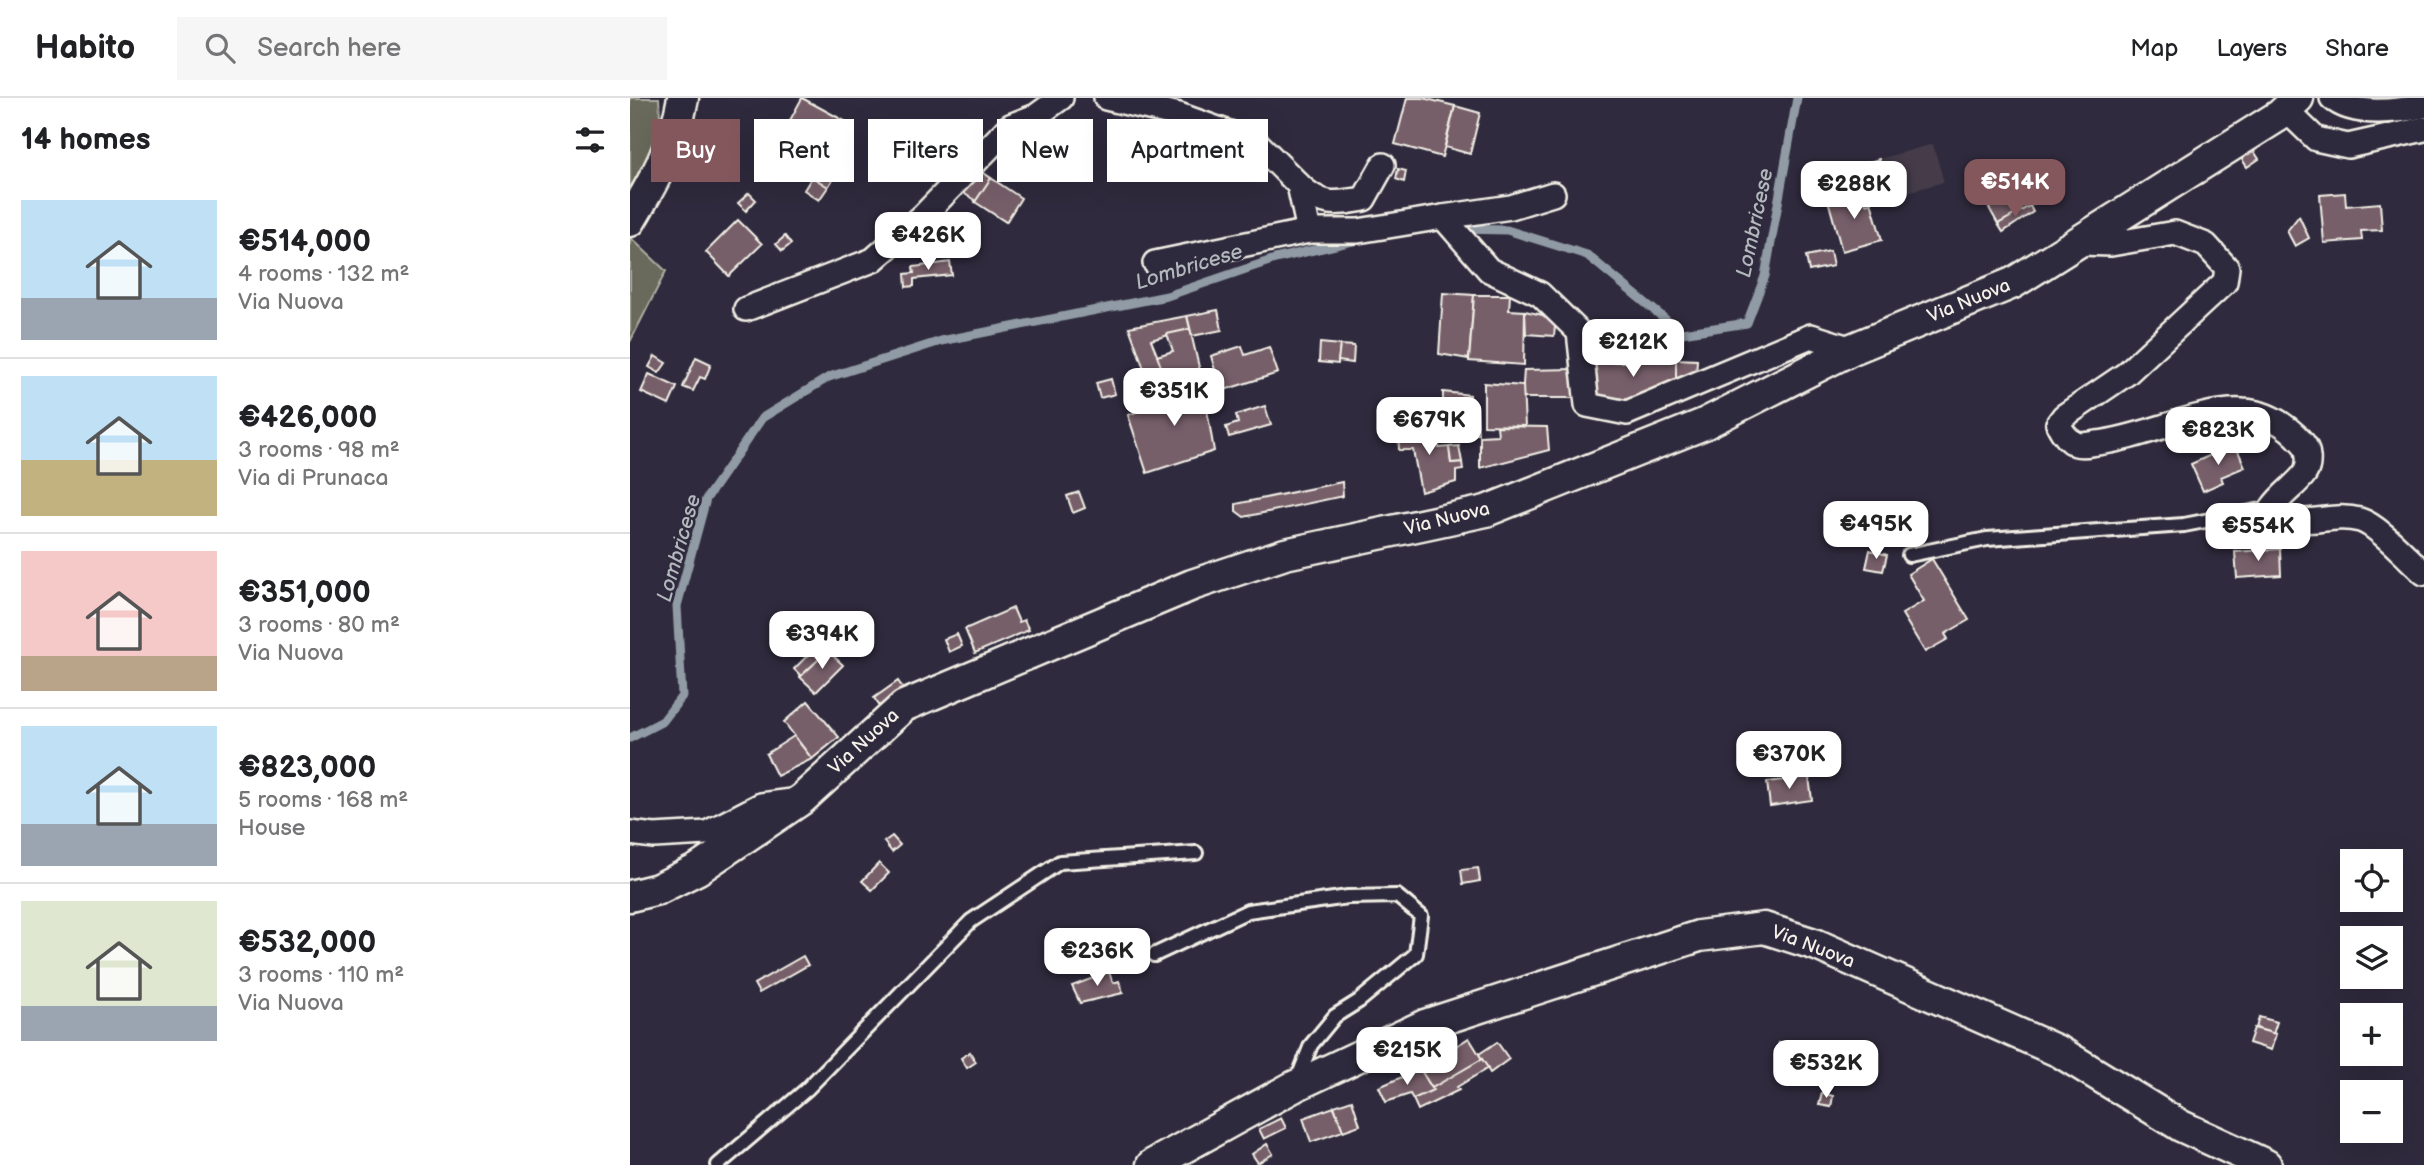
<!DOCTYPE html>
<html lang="en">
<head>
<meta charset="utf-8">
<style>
  body { margin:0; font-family:"Balsamiq Sans",sans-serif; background:#f6f6f6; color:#202124; height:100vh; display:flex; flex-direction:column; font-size:26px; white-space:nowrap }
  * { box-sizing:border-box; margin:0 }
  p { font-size:23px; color:#757577 }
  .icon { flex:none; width:38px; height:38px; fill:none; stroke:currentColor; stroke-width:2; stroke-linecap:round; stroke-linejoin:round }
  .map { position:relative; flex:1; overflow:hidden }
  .side { display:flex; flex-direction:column; background:#fff; width:630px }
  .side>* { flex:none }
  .banner { position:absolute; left:21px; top:21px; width:665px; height:63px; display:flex; gap:14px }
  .controls { position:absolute; left:1710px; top:751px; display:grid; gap:14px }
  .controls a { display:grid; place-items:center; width:63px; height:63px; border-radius:0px; background:#fff; box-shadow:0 7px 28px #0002; font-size:35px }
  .price { position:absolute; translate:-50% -60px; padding:0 16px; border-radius:14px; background:#fff; color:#222; font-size:23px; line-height:46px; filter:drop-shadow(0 2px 4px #0008) }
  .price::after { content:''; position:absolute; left:50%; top:42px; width:21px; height:16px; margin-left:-10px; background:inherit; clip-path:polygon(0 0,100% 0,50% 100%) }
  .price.current { background:#84575d; color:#fff }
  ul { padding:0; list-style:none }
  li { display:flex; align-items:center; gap:21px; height:175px; padding:0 21px }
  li+li { border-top:2px solid #e0e0e0 }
  li span { display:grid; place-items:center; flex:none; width:196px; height:140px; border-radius:0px; color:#555 }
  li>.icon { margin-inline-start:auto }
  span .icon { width:84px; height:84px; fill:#fffc; stroke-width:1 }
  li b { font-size:30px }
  h2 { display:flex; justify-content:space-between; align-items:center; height:84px; padding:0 21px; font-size:30px }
  .tag { padding:0 24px; border-radius:0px; background:#fff; box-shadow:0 7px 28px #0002; font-size:24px; line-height:63px }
  .tag.current { background:#84575d; color:#fff }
  header { display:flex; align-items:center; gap:42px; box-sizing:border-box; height:98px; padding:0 35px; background:#fff; border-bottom:2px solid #e0e0e0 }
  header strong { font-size:33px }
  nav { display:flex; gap:38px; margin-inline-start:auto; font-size:24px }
  .search { width:490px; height:63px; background:#f6f6f6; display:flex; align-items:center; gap:18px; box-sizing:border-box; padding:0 24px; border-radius:0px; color:#757577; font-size:26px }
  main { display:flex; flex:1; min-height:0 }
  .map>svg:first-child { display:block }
</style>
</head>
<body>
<header>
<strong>Habito</strong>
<div class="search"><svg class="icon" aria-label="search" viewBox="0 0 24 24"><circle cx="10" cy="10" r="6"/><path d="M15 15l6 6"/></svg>Search here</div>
<nav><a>Map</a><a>Layers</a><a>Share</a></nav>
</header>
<main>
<section class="side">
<h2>14 homes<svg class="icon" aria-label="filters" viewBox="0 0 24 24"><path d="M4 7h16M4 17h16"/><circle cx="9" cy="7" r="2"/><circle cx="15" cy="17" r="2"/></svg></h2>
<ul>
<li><span style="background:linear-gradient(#bfe0f5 70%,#9aa5b1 0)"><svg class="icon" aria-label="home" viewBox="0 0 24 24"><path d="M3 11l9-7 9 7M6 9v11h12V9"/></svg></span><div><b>€514,000</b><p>4 rooms · 132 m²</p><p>Via Nuova</p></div></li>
<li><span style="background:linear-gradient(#bfe0f5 60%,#c2b280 0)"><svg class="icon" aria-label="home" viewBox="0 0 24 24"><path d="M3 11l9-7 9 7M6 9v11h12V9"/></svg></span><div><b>€426,000</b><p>3 rooms · 98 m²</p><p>Via di Prunaca</p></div></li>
<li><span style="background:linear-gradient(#f6c9c9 75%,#b9a48a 0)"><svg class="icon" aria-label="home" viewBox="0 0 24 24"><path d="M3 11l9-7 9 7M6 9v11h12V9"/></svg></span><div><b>€351,000</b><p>3 rooms · 80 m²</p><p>Via Nuova</p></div></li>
<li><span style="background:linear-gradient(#bfe0f5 70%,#9aa5b1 0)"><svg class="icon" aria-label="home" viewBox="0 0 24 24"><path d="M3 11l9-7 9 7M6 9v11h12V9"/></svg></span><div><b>€823,000</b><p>5 rooms · 168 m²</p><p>House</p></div></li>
<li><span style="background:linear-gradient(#dfe7d0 75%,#9aa5b1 0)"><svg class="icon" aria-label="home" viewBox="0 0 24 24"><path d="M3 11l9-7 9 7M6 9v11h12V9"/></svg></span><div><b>€532,000</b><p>3 rooms · 110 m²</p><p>Via Nuova</p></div></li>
</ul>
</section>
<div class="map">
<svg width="1794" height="1067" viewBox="0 0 1794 1067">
  <rect width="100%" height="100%" fill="#2f2a3d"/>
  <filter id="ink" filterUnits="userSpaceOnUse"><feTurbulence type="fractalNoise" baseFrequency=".0143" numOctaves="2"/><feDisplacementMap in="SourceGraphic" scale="14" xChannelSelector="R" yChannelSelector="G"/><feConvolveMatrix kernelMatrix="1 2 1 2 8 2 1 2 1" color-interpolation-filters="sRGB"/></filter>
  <g filter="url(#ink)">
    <path fill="#453a4a" d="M1303,46L1314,84L1260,99L1249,61Z"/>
    <g fill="#6a6b5c" stroke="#afaea2" stroke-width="2">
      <path d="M0,0H29L32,59L0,90Z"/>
      <path d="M0,139L36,173L0,244Z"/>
    </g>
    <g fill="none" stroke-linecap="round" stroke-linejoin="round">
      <g stroke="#909ba5" stroke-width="9">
        <path d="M827,131L877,132L957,157L1052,235L1117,225L1135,178L1167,0"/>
        <path d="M0,640L33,623L52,598L47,508L76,401L132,320L199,279L311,243L537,198L645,161L727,142"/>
      </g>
    </g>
    <g fill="#775f6a" stroke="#f4f1e8" stroke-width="2">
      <path d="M172,0L222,27L210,49L189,37L173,65L145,50Z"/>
      <path d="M777,0H793L825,8L812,59L765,46Z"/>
      <path d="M825,8L850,15L840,56L815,49Z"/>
      <path d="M1620,47L1629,61L1617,69L1608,55Z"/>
      <path d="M195,60L210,70L198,89L182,79Z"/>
      <path d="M1249,61L1256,86L1233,93L1226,68Z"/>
      <path d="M348,71L361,80L346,103L330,93Z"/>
      <path d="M768,71L776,73L774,84L766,81Z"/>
      <path d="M1407,77L1419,97L1368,126L1358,108Z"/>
      <path d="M182,79L198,89L189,102L174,92Z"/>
      <path d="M361,80L391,100L376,124L345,104Z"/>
      <path d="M1233,93L1236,106L1241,104L1252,142L1212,153L1198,102Z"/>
      <path d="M119,95L126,102L116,113L108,105Z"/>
      <path d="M1715,95L1716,108L1750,105L1752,132L1731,133L1732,142L1694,145L1690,97Z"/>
      <path d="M1400,108L1403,114L1373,134L1368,126Z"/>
      <path d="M1669,118L1679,140L1665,148L1657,133Z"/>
      <path d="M108,122L132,146L99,178L76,154Z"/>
      <path d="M155,138L161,146L152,153L146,146Z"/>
      <path d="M1200,153L1203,168L1179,173L1176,158Z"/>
      <path d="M320,164L322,177L284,181V188L276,189L275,176L284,175L283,169Z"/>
      <path d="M813,195L844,197L839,261L809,256Z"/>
      <path d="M844,197H880L879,212L895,213L894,267L839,263Z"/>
      <path d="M588,212L592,232L562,238L557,218Z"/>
      <path d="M895,213L926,220L924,238L896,236Z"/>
      <path d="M557,218L560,231L521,242L537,282L520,287L499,229Z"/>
      <path d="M560,231L572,282L541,294L527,258L543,253L537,236Z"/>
      <path d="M690,245L710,247L708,266L689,264Z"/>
      <path d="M710,247L724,248L723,265L708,263Z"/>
      <path d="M612,248L615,257L639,249L648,275L591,293L581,258Z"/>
      <path d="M25,258L36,265L29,275L19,269Z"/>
      <path d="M66,259L81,266L75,281L70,279L63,293L53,289Z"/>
      <path d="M1012,261H1046V297L1006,302L973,301L959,295V264H1007Z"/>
      <path d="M1046,261L1067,262L1065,294L1046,297Z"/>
      <path d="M944,271V300H892L894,272Z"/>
      <path d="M19,276L47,289L39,307L11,294Z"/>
      <path d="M481,281L485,296L470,300L466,285Z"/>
      <path d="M572,282L584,353L517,375L498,317L529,305L526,299Z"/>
      <path d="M854,285L893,288L895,328L854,327Z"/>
      <path d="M813,294L840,297V314H813Z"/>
      <path d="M635,308L641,327L599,339L596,329L608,325L606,317Z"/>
      <path d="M819,314H847L848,336H818Z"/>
      <path d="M808,328L809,350L819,349L821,365L832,364L833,372L826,373V384L791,394L783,352H769L768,330Z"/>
      <path d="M867,328L917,329L919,352L850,370V338L868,337Z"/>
      <path d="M1605,346L1615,369L1591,379L1593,384L1573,393L1561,366Z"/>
      <path d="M829,348L832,364L821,365L819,349Z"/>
      <path d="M712,384L713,398L614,419L606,413V406Z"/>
      <path d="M449,394L455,410L443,415L437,398Z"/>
      <path d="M1260,433L1265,441L1254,448L1249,440Z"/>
      <path d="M1650,451L1651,477L1607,480L1605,454Z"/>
      <path d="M1240,452L1257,457L1253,473L1236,470Z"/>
      <path d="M1302,461L1339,522L1315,536L1318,541L1295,554L1272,516L1294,503L1278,476Z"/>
      <path d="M383,510L389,524L394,522L399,532L345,555L335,531Z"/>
      <path d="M327,536L332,548L319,554L314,541Z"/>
      <path d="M197,552L213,567L186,594L170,579Z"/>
      <path d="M182,553L189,561L171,578L164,571Z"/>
      <path d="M268,583L275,593L251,610L244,600Z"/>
      <path d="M178,603L209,639L182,661L154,624Z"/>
      <path d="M164,638L182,661L147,678L136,656Z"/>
      <path d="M1179,679L1182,702L1140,708L1137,684Z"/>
      <path d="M262,738L270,747L262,754L254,744Z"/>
      <path d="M249,765L259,775L242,792L232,783Z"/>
      <path d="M848,770L850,783L833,786L831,772Z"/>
      <path d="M173,858L178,867L129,895L124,886Z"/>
      <path d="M479,874L483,885L489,883L493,895L450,905L442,888Z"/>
      <path d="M1629,919L1647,924L1643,936L1626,930Z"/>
      <path d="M1624,930L1646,936L1641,952L1619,945Z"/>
      <path d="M839,940L852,961L803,992L790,971Z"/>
      <path d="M867,944L879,961L860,975L849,956Z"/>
      <path d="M1149,945L1196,952L1192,974L1147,967Z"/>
      <path d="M340,954L346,964L337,970L331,960Z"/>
      <path d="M852,961L858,970L827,989L829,992L788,1012L783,1001Z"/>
      <path d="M790,971L803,992L783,1001L780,996L756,1004L749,989Z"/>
      <path d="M1192,995L1203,998L1201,1009L1189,1007Z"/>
      <path d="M722,1002L730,1027L713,1033L704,1008Z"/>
      <path d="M704,1009L713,1033L681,1044L673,1020Z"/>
      <path d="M651,1020L656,1030L634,1041L629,1031Z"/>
      <path d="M637,1046L643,1056L628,1065L622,1056Z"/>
    </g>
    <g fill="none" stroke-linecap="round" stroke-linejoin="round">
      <defs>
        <g id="service">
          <path d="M1279,457L1357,441L1554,427L1642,410"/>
          <path d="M524,857L618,813L718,799L767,798L791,818L786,856L729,903L705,918L681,947L667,982"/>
          <path d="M88,1067L177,991L341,823L430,764L566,755"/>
        </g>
        <g id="minor">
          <path d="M476,0L549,17L627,45L669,87L679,133H728L813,119L859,172L910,196L949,234L957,307L997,315L1181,238L1222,251"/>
          <path d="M1702,0C1723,19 1768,13 1794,8"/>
          <path d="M1656,12L1686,41L1718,48L1794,31"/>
          <path d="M669,87C692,109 705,106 734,101L753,67"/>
          <path d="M813,119L881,109L923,96"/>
          <path d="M1450,145L1481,146L1545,135L1576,147L1597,170L1595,184L1496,276L1434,318L1428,326C1432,334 1437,342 1446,346C1452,348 1460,346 1467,345C1514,340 1570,310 1613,313C1638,314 1657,327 1673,345C1679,352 1680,367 1675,375C1667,387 1652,395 1642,410C1669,436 1696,413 1730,422C1748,427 1779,462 1794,475"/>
          <path d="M525,165L679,133"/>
          <path d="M116,211L243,162L294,117L380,28L406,18L431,0"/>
          <path d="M0,735L24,738L77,735L131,707L169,702"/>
        </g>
        <g id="tertiary">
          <path d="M0,123C24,83 45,46 53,0"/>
          <path d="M0,798L28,791L68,771L172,701L274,608L562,487L655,456L856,413L1074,326L1222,251L1383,185L1650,17L1668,0"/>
          <path d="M522,1067L665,988L795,927L1069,838L1134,830L1187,847L1430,954L1551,1028L1636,1067"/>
        </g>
      </defs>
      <use href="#service" stroke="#f4f1e8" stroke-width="18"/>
      <use href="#minor" stroke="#f4f1e8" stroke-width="28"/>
      <use href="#tertiary" stroke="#f4f1e8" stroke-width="35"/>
      <use href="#service" stroke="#2f2a3d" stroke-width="12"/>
      <use href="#minor" stroke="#2f2a3d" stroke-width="23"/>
      <use href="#tertiary" stroke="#2f2a3d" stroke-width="30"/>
    </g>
  </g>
  <g text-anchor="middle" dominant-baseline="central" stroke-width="5" stroke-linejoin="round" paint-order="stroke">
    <g font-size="19" fill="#f4f1e8" stroke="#2f2a3d">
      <text transform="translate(1339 203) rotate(-22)">Via Nuova</text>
      <text transform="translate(817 421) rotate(-14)">Via Nuova</text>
      <text transform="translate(234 644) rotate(-42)">Via Nuova</text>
      <text transform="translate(1183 849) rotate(21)">Via Nuova</text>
    </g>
    <g font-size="21" font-style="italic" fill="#b2b8bc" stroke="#2f2a3d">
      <text transform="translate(1125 125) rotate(-78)">Lombricese</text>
      <text transform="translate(559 169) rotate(-17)">Lombricese</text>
      <text transform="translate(49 450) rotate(-74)">Lombricese</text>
    </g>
  </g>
</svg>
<div class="controls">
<a><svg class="icon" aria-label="locate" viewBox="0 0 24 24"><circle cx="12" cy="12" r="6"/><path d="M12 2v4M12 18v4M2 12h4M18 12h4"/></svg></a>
<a><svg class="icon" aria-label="layers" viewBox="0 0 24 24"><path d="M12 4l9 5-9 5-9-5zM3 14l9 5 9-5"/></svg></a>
<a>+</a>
<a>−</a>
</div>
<b class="price current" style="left:1385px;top:121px">€514K</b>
<b class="price" style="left:1224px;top:123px">€288K</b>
<b class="price" style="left:298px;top:174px">€426K</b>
<b class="price" style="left:1003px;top:281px">€212K</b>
<b class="price" style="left:544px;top:330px">€351K</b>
<b class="price" style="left:799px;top:359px">€679K</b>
<b class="price" style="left:1588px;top:369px">€823K</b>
<b class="price" style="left:1246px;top:463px">€495K</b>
<b class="price" style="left:1628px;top:465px">€554K</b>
<b class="price" style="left:192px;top:573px">€394K</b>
<b class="price" style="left:1159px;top:693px">€370K</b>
<b class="price" style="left:467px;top:890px">€236K</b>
<b class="price" style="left:777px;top:989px">€215K</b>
<b class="price" style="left:1196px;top:1002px">€532K</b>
<div class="banner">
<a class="tag current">Buy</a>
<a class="tag">Rent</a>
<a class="tag">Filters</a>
<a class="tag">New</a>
<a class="tag">Apartment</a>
</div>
</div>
</main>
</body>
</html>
